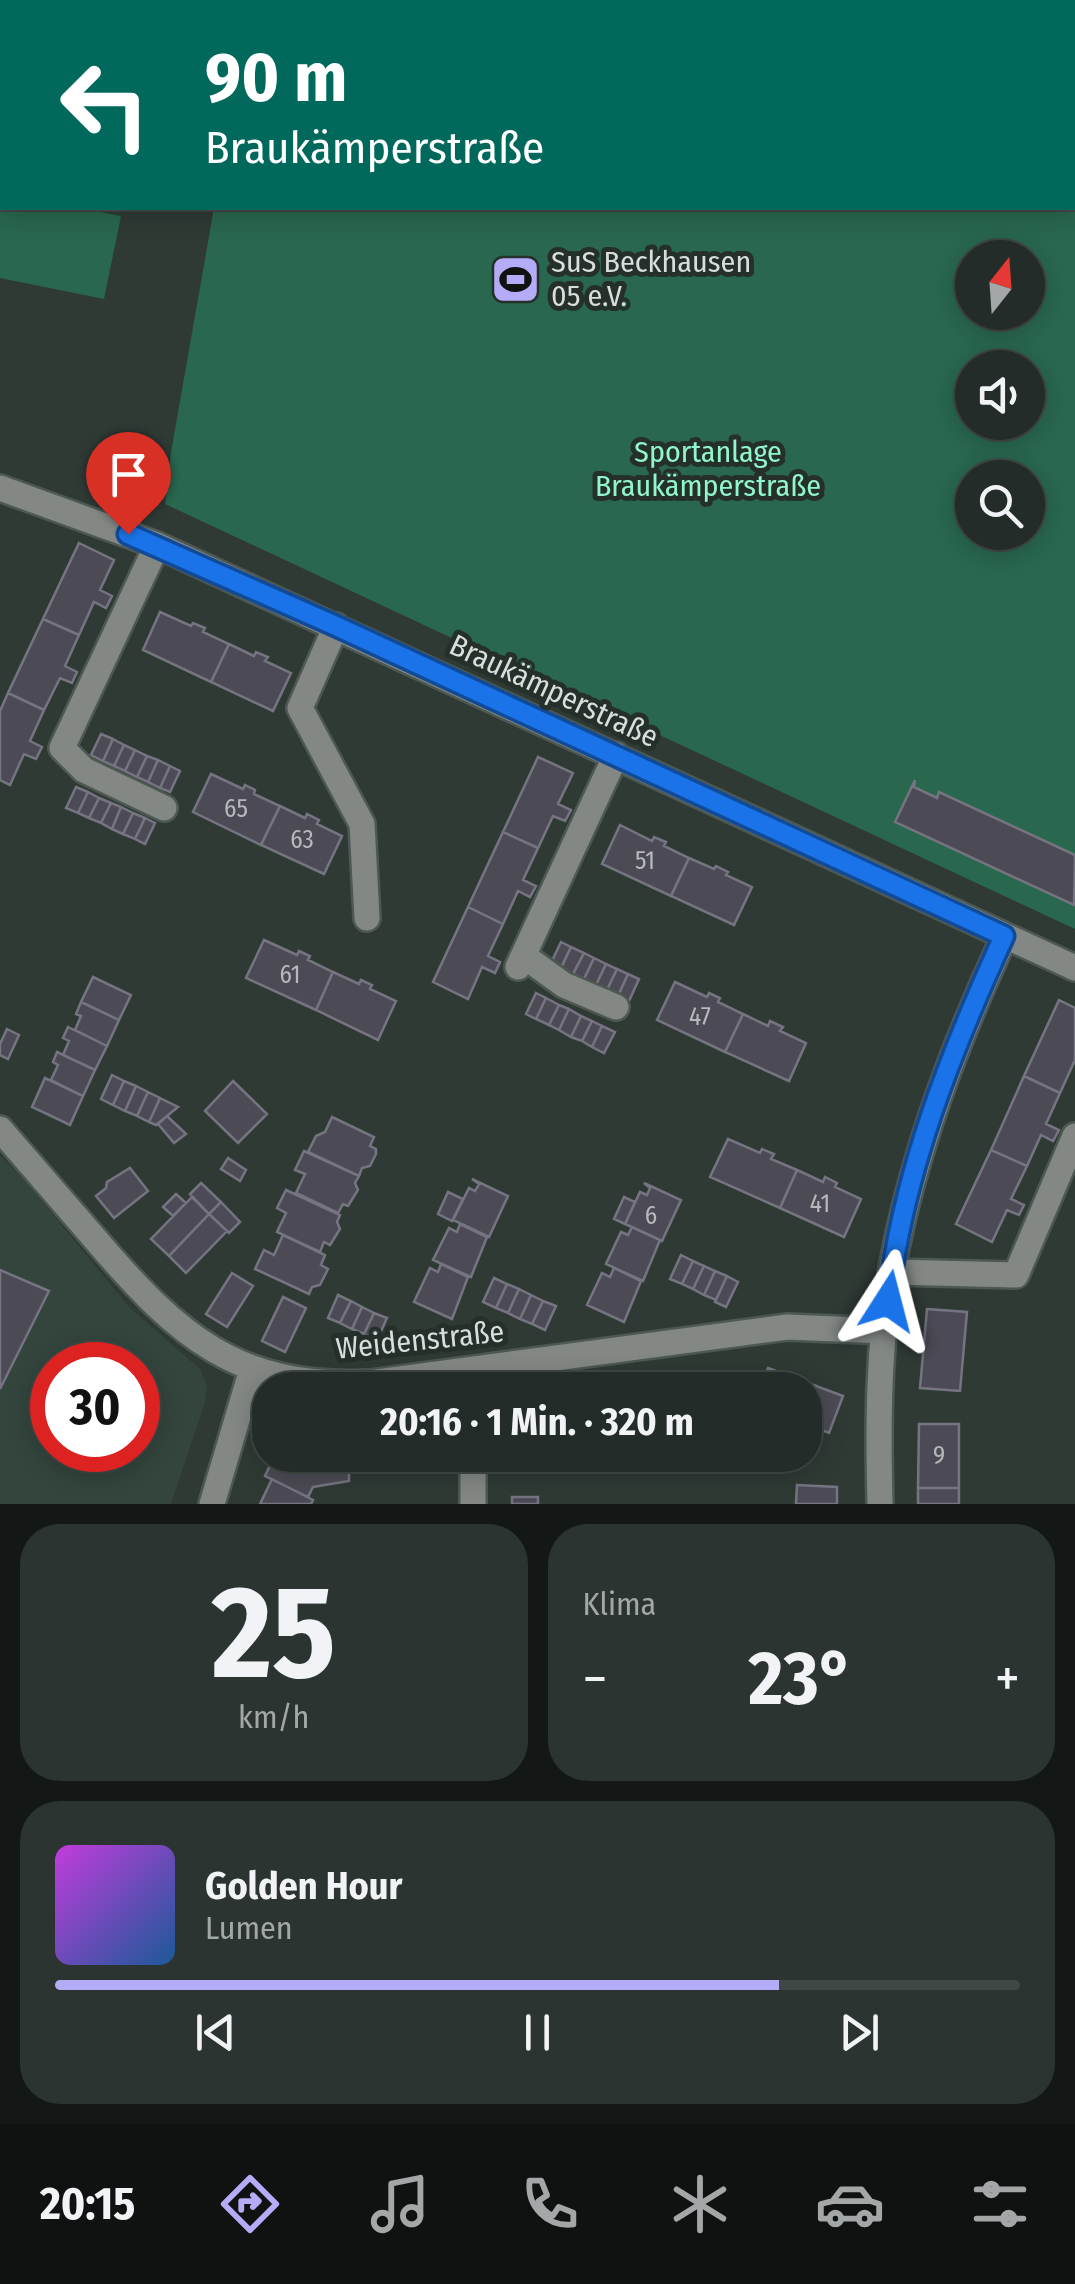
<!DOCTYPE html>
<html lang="de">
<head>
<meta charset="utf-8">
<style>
	body { margin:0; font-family:"Fira Sans Condensed",sans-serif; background:#2b3430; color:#f1f3f6; height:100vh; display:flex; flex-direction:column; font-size:38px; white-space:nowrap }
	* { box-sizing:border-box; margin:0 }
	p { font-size:32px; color:#a3a7a8 }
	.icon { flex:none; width:55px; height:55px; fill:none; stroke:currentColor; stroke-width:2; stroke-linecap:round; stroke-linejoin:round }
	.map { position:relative; height:1504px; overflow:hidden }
	.details { display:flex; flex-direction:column; gap:20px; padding:20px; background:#131816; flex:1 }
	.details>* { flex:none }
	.hud { position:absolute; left:0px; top:0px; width:1075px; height:210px; box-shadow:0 5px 25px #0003,0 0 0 2px #404845; background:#00695c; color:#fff; overflow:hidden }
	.needle { width:65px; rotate:17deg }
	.buttons { position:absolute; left:955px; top:240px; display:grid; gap:20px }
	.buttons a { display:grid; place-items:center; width:90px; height:90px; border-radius:50%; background:#232c28; box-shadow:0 5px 25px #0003,0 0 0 2px #404845; font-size:50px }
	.speed { position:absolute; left:30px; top:1342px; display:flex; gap:20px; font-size:50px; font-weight:700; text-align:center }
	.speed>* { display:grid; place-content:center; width:130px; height:130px; border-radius:50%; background:#232c28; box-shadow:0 5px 25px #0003,0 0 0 2px #404845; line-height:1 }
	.speed .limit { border:15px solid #d22; background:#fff; color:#111 }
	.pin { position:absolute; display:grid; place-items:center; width:85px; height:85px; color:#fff; margin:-102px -42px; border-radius:50% 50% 50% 0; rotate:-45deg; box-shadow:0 0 10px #0007 }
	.pin .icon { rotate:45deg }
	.me { position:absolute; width:110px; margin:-55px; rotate:9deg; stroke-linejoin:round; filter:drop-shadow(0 0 8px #0008) }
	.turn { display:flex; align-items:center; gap:35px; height:210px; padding:0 40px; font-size:45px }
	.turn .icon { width:130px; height:130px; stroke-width:2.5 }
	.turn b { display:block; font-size:70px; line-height:85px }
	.big { font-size:75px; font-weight:700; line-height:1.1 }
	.details .card { flex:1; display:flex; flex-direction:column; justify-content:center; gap:15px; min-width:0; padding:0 35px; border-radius:40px; background:#2b3430 }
	.details .dial { align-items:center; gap:0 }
	.dial b { font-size:130px; line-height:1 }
	.song { display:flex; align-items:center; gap:30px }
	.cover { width:120px; height:120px; border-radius:15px; background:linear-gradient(135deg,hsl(290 70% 55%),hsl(210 70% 35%)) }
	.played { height:10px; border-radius:5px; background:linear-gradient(90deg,#b5acf8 75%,#404845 75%) }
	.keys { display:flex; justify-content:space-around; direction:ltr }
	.heat { display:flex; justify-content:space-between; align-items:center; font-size:55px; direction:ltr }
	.details .tiles { flex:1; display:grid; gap:20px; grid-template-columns:1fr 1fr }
	.card:last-child { grid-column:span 2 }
	.trip { position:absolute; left:252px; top:1372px; width:570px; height:100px; border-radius:40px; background:#232c28; box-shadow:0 5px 25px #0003,0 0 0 2px #404845; font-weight:700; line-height:100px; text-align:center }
	.tab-bar { display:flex; height:160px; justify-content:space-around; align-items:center; background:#0e1210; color:#a3a7a8 }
	.tab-bar .icon { width:70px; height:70px }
	.tab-bar .selected { color:#b5acf8 }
	.tab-bar b { font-size:45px; color:#f1f3f6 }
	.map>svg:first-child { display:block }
	.built { fill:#33453d; fill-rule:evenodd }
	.green { fill:#29674f; fill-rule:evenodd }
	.building { fill:#4c4b55; stroke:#757480; stroke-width:2.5 }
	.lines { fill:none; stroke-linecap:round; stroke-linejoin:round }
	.minor-casing { stroke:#4d5853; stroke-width:30 }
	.minor { stroke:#838885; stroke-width:25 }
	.route-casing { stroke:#114b97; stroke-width:25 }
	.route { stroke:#1a73e8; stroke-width:18 }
	.labels { text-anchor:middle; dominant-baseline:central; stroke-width:10; stroke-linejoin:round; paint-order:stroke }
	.number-label { font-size:25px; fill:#b5b9ba }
	.poi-label { font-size:30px; fill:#d8dedb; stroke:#25302b; text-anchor:start }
	.park-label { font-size:30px; fill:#91f6cb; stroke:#25302b }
	.street-label { font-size:30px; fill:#d8dedb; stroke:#25302b }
</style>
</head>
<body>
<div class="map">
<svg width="1075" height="1504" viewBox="0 0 1075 1504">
	<rect width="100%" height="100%" fill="#2f3a35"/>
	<path class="built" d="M 0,1156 L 22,1177 L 130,1308 L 200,1369 L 207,1386 L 205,1403 L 171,1504 L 0,1504 ZM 52,1365 L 138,1365 L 138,1450 L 52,1450 Z"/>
	<path class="green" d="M 253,0 L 1075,0 L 1075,929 L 165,504 L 171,452 L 214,208 L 1072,208 L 1072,2 L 252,2 ZM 972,258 L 1028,258 L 1028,312 L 972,312 ZM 972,368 L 1028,368 L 1028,422 L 972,422 ZM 972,478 L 1028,478 L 1028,532 L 972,532 Z
		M 0,191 L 2,208 L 78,208 L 121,216 L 104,299 L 0,278 Z"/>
	<path class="building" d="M 79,543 L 114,560 L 100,590 L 112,596 L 106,608 L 94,602 L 79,635 L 43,619 Z
		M 160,612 L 191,626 L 193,623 L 205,628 L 203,632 L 229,644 L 211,682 L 143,650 Z
		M 43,619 L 79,635 L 65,666 L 77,672 L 72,683 L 60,678 L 44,710 L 8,693 Z
		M 229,644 L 254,656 L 256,652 L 268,657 L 265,661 L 291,673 L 273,711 L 211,682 Z
		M 8,693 L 44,710 L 30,741 L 42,747 L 36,759 L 24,754 L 10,785 L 0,780 L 0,711 Z
		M 101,734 L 113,739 L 103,761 L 91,755 Z
		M 113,739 L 124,745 L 114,766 L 103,761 Z
		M 124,745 L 135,750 L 125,771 L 114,766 Z
		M 135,750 L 147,756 L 137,777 L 125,771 Z
		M 147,756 L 158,760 L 148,782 L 137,777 Z
		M 538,757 L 573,773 L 558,804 L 571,810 L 565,821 L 553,816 L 538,848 L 503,832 Z
		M 158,760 L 170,766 L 160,788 L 148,782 Z
		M 170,766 L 180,771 L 170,792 L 160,788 Z
		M 211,774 L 243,789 L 245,785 L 255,790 L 254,794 L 280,806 L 261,845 L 193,812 Z
		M 915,780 L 914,787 L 937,798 L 939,792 L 1075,855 L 1074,905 L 895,822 Z
		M 76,787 L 88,792 L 78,813 L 66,808 Z
		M 88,792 L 99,798 L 89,818 L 78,813 Z
		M 99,798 L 111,803 L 101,823 L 89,818 Z
		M 111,803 L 121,807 L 112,829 L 101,823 Z
		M 280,806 L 305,818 L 307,814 L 319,820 L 317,824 L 342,836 L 324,874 L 261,845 Z
		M 121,807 L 133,813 L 123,834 L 112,829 Z
		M 133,813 L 145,818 L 135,839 L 123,834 Z
		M 145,818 L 155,823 L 145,844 L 135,839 Z
		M 620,825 L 652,841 L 654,837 L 666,842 L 664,846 L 689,858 L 671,896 L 602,864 Z
		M 503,832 L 538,848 L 523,880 L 536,886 L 530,897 L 518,891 L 503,924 L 468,907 Z
		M 689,858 L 714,869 L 716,866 L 728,872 L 726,875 L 752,887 L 734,925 L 671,896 Z
		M 468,907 L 503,924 L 488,956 L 500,962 L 495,973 L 482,967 L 468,999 L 433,982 Z
		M 264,940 L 297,955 L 299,951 L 310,956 L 308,960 L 333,972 L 316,1010 L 246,978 Z
		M 561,942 L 571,947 L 561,968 L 551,963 Z
		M 571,947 L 584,953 L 573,974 L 561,968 Z
		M 584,953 L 594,958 L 584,979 L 573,974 Z
		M 594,958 L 606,964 L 596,985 L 584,979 Z
		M 606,964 L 617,969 L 607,990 L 596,985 Z
		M 617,969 L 628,974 L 618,996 L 607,990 Z
		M 333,972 L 359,984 L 361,980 L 372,985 L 370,989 L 396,1001 L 378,1040 L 316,1010 Z
		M 628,974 L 639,979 L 629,1001 L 618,996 Z
		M 93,977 L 131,995 L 119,1020 L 81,1002 Z
		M 675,982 L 707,997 L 709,993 L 720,998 L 718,1002 L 743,1014 L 725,1052 L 657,1020 Z
		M 536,993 L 546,998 L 536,1019 L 526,1014 Z
		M 546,998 L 559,1005 L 549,1025 L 536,1019 Z
		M 1059,1000 L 1075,1008 L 1075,1060 L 1060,1093 L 1024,1076 Z
		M 81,1002 L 119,1020 L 107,1046 L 75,1030 L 81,1016 L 76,1014 Z
		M 559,1005 L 569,1009 L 559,1030 L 549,1025 Z
		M 569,1009 L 581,1016 L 571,1037 L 559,1030 Z
		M 743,1014 L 768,1026 L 770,1021 L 783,1027 L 780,1031 L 806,1043 L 789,1081 L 725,1052 Z
		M 581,1016 L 592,1021 L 582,1041 L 571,1037 Z
		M 592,1021 L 602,1026 L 592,1047 L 582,1041 Z
		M 602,1026 L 615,1032 L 604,1053 L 592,1047 Z
		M 68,1027 L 107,1046 L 95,1070 L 63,1055 L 69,1041 L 63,1038 Z
		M 7,1029 L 19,1035 L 8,1059 L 0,1055 L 0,1044 Z
		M 57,1052 L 95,1070 L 83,1096 L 51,1080 L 58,1065 L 53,1062 Z
		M 112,1075 L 124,1081 L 113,1105 L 101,1099 Z
		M 1024,1076 L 1060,1093 L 1046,1124 L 1059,1130 L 1053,1141 L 1041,1135 L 1027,1166 L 991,1150 Z
		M 45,1078 L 83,1096 L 70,1125 L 32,1107 Z
		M 124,1081 L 136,1086 L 125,1111 L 113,1105 Z
		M 233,1081 L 267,1114 L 238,1143 L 205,1111 Z
		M 136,1086 L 148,1092 L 137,1116 L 125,1111 Z
		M 148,1092 L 160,1098 L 149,1122 L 137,1116 Z
		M 160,1098 L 178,1107 L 156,1125 L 149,1122 Z
		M 167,1116 L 186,1134 L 174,1143 L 158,1124 Z
		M 332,1117 L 374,1137 L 370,1146 L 376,1149 L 376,1154 L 370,1166 L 362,1168 L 359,1176 L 308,1152 L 316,1136 L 325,1132 Z
		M 728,1139 L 760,1153 L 762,1149 L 774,1154 L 771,1159 L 797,1170 L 780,1208 L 710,1177 Z
		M 991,1150 L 1027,1166 L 1011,1199 L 1024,1205 L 1019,1215 L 1007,1210 L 992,1242 L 956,1224 Z
		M 304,1151 L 359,1176 L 355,1183 L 358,1190 L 348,1206 L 343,1204 L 338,1213 L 296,1193 L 305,1174 L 295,1170 Z
		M 228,1158 L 246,1170 L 240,1181 L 221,1169 Z
		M 130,1168 L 148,1191 L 114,1218 L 96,1196 L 106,1188 L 107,1182 Z
		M 797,1170 L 823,1182 L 825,1177 L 837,1183 L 835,1187 L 861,1199 L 844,1237 L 780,1208 Z
		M 472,1179 L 508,1196 L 489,1237 L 453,1220 L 469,1188 L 475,1191 L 479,1184 Z
		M 201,1183 L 221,1202 L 209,1214 L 190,1194 Z
		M 644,1183 L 681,1200 L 662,1241 L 625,1224 L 640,1192 L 647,1195 L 650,1188 Z
		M 286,1190 L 340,1215 L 337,1222 L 340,1229 L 330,1245 L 324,1242 L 320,1252 L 277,1232 L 286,1213 L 277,1208 Z
		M 448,1192 L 463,1199 L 452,1221 L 438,1214 Z
		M 176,1194 L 186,1203 L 173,1216 L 163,1207 Z
		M 192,1197 L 209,1214 L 169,1256 L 151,1239 Z
		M 624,1197 L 635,1202 L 625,1224 L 614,1219 Z
		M 221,1202 L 240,1222 L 229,1233 L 209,1214 Z
		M 209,1214 L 227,1231 L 186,1273 L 169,1256 Z
		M 460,1224 L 487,1237 L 471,1277 L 433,1260 L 449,1228 L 457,1232 Z
		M 632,1227 L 660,1240 L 643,1281 L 606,1264 L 621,1232 L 628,1235 Z
		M 283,1235 L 325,1255 L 321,1265 L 328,1269 L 320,1285 L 312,1287 L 309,1294 L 255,1269 L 264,1250 L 274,1255 Z
		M 681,1255 L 693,1261 L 682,1284 L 670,1279 Z
		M 693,1261 L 704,1266 L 693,1289 L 682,1284 Z
		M 441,1264 L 468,1277 L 452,1319 L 414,1302 L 430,1268 L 438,1272 Z
		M 704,1266 L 715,1271 L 704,1295 L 693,1289 Z
		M 614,1268 L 641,1281 L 624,1322 L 587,1305 L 602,1273 L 610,1277 Z
		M 0,1270 L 49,1291 L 0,1389 Z
		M 715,1271 L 727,1276 L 716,1300 L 704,1295 Z
		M 232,1273 L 253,1286 L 227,1327 L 206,1314 Z
		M 727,1276 L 738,1282 L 726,1307 L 715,1302 Z
		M 494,1278 L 507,1284 L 496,1308 L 483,1302 Z
		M 507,1284 L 519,1289 L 508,1313 L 496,1308 Z
		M 519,1289 L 531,1295 L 520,1319 L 508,1313 Z
		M 338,1295 L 351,1301 L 340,1323 L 328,1318 Z
		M 531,1295 L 543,1301 L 532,1324 L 520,1319 Z
		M 283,1297 L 306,1308 L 285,1352 L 262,1341 Z
		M 351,1301 L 362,1307 L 352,1329 L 340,1323 Z
		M 543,1301 L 556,1306 L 545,1330 L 532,1324 Z
		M 362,1307 L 374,1313 L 364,1334 L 352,1329 Z
		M 927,1309 L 967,1312 L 960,1391 L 920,1388 Z
		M 374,1313 L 387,1318 L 377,1340 L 364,1334 Z
		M 768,1368 L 843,1396 L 829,1433 L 805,1424 L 805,1390 L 760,1390 Z
		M 665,1381 L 666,1390 L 614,1390 L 614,1388 Z
		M 919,1424 L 959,1424 L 959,1488 L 918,1488 Z
		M 275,1455 L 349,1455 L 349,1481 L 313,1487 L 308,1497 L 265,1476 Z
		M 395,1455 L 431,1455 L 430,1461 L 395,1458 Z
		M 272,1479 L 313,1500 L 311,1504 L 260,1504 Z
		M 797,1485 L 837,1487 L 837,1504 L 796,1504 Z
		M 918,1488 L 959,1488 L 959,1504 L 918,1504 Z
		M 512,1497 L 538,1497 L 538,1504 L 512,1504 Z"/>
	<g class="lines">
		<defs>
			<path id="minor" d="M 0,488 L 157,545 L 1075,968
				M 157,545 L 62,748 L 84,770 L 164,808
				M 336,626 L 300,708 L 362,824 L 367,918
				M 524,956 L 564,985 L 616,1007
				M 518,967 L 616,755
				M 0,1129 C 32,1166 64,1203 96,1240 C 178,1336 237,1389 370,1383 L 787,1327 L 885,1331
				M 892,1272 L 1016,1275 L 1075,1136
				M 212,1504 L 252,1369
				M 473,1504 L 473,1455
				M 880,1504 C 878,1426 878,1345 892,1268 C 914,1151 955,1043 1005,936"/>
		</defs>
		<use href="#minor" class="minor-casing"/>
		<use href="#minor" class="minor"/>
	</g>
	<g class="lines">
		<defs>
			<path id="route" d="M 128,534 L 336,626 L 1004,936 C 951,1052 903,1172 888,1301"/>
		</defs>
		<use href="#route" class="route-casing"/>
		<use href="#route" class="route"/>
	</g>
	<defs>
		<symbol id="stadium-square" viewBox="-11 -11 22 22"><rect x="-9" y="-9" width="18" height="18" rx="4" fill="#b5acf8" stroke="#25302b"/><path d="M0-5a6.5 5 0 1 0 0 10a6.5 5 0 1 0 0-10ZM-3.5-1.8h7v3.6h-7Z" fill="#111"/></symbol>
	</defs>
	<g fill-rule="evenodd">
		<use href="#stadium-square" x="488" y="252" width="55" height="55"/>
	</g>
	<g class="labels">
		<g class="number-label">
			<text x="236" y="809">65</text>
			<text x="302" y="840">63</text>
			<text x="645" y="861">51</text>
			<text x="290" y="975">61</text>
			<text x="700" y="1017">47</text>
			<text x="820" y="1204">41</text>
			<text x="651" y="1216">6</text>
			<text x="939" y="1456">9</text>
		</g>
		<g class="poi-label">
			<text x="551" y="262">SuS Beckhausen<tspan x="551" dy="34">05 e.V.</tspan></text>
		</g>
		<g class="park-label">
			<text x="708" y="452">Sportanlage<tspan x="708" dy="34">Braukämperstraße</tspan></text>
		</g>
		<g class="street-label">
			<text transform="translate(554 691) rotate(25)">Braukämperstraße</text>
			<text transform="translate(420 1340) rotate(-6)">Weidenstraße</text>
		</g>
	</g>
</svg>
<div class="buttons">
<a><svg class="needle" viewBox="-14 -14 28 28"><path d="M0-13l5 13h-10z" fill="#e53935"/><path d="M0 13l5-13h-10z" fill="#a3a7a8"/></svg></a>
<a><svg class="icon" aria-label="sound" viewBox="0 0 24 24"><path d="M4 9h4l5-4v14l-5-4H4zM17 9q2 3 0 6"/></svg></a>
<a><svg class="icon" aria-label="search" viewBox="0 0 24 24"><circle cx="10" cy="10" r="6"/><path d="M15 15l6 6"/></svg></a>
</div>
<div class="speed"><div class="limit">30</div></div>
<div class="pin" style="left:128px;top:534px;background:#d93025"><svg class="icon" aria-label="arrive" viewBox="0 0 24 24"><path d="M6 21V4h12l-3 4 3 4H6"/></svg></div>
<svg class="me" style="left:888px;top:1301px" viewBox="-20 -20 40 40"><path d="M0-17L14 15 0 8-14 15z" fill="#1a73e8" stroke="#fff" stroke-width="4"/></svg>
<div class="trip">20:16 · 1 Min. · 320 m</div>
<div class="hud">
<div class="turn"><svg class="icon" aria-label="left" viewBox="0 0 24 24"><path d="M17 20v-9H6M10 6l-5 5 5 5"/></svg><div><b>90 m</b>Braukämperstraße</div></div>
</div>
</div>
<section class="details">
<div class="tiles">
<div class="card dial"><b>25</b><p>km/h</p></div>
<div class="card"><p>Klima</p>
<div class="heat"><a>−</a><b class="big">23°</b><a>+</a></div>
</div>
<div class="card">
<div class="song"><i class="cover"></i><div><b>Golden Hour</b><p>Lumen</p></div></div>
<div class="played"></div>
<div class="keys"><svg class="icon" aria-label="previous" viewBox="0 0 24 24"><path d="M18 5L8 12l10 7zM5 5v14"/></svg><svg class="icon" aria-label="pause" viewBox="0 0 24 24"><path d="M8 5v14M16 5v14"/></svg><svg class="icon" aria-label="next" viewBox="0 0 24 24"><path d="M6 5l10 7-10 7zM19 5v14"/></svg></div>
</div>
</div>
</section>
<nav class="tab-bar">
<b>20:15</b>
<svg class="icon selected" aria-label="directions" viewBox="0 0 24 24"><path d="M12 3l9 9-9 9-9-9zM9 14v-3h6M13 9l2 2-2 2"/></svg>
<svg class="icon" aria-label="music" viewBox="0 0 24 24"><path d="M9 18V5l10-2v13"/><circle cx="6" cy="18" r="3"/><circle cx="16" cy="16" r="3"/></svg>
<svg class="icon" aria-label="phone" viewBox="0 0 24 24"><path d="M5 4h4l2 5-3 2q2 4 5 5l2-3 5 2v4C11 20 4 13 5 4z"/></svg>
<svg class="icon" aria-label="climate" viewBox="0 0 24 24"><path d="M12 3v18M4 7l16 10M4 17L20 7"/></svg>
<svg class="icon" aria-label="car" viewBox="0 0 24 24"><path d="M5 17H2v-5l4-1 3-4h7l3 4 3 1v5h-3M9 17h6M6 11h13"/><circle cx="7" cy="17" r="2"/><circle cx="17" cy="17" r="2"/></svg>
<svg class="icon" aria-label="filters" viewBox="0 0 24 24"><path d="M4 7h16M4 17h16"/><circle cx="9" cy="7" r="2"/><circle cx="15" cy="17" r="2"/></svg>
</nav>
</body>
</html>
